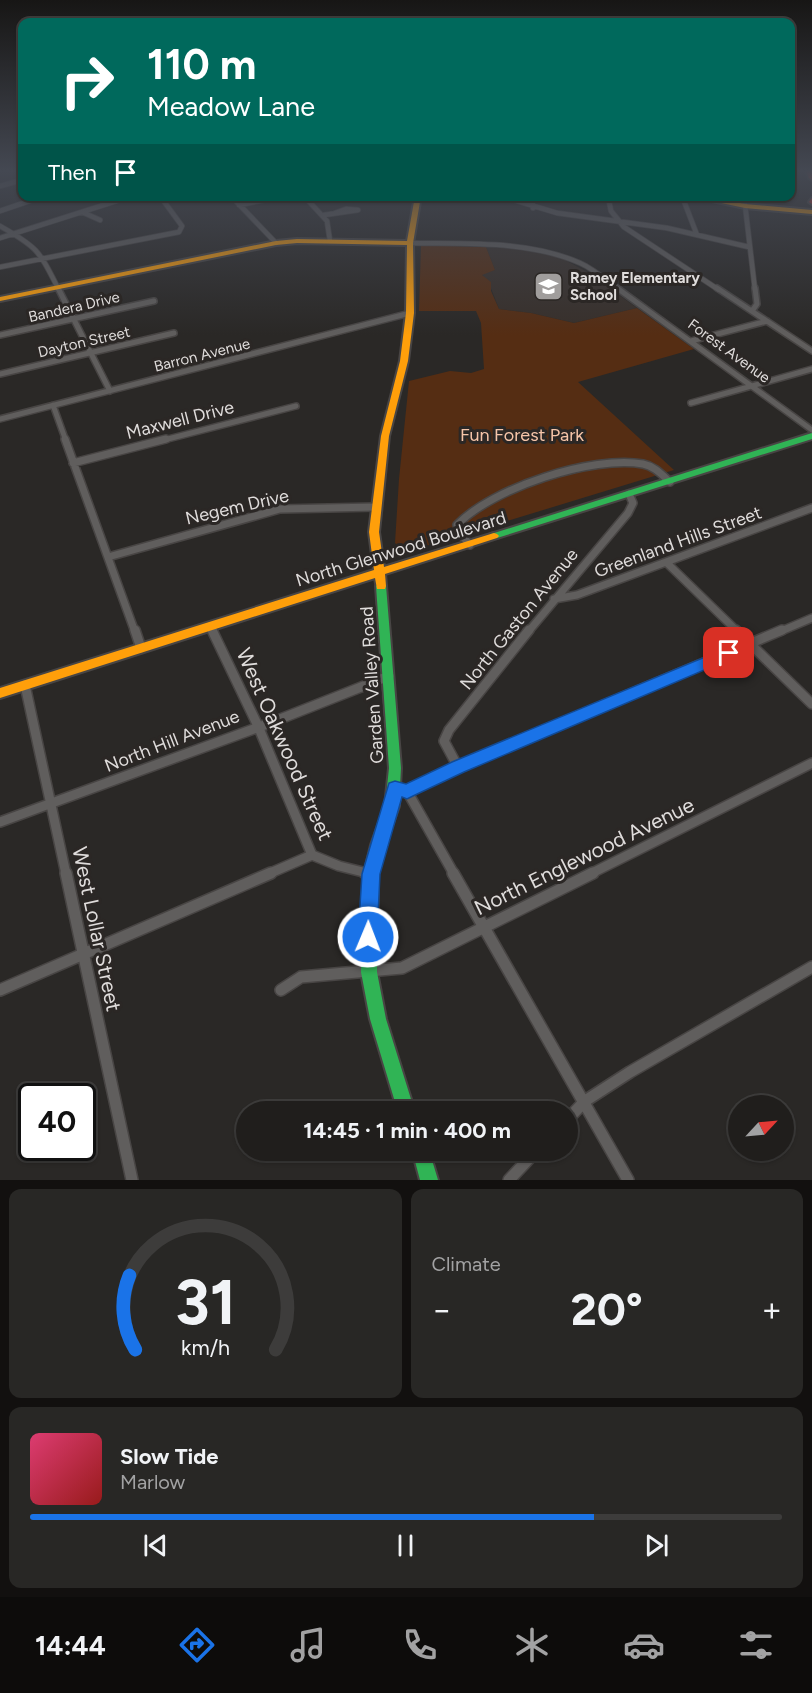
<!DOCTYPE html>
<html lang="en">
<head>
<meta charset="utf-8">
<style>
	body { margin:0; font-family:Figtree,sans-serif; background:#282725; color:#f1f3f6; height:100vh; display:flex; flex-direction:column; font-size:22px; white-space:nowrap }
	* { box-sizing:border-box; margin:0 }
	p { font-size:20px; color:#a2a2a3 }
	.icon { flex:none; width:33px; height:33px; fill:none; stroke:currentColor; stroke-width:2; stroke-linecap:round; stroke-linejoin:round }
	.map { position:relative; height:1180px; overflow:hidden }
	.details { display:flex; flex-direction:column; gap:9px; padding:9px; background:#12100f; flex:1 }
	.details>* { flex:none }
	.hud { position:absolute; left:18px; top:18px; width:777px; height:183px; border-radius:12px; box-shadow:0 2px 4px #0004,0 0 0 2px #3d3c3b; background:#00695c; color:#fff; overflow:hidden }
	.needle { width:39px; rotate:64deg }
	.buttons { position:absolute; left:728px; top:1095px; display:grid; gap:12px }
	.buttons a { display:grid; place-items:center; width:66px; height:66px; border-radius:50%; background:#201e1c; box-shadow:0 2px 4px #0004,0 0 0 2px #3d3c3b; font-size:30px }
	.speed { position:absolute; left:18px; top:1083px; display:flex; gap:12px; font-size:30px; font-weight:700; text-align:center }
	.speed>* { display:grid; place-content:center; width:78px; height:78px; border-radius:50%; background:#201e1c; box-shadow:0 2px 4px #0004,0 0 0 2px #3d3c3b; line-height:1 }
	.speed .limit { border:3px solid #111; border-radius:9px; background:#fff; color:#111 }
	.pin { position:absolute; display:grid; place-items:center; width:51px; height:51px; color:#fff; margin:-26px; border-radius:12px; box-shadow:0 3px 9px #0006 }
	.me { position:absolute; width:66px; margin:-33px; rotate:1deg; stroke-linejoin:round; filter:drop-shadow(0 0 4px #0008) }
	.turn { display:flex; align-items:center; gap:21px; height:126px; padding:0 30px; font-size:27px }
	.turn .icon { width:78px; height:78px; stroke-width:2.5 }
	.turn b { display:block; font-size:42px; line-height:51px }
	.then { display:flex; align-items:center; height:57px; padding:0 30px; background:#0003; gap:12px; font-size:22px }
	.big { font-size:45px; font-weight:700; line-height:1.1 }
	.details .tile { flex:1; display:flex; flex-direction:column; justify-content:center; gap:9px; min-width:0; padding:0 21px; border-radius:12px; background:#282725 }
	.details .dial { align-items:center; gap:0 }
	.dial svg { height:156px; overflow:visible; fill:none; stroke:#3d3c3b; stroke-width:7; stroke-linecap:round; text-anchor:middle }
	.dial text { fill:#f1f3f6; stroke:none }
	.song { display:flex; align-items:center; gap:18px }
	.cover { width:72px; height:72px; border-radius:9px; background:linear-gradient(135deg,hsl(340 70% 55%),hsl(0 70% 35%)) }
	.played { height:6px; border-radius:3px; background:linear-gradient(90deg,#1a73e8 75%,#3d3c3b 75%) }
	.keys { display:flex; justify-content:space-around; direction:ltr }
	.heat { display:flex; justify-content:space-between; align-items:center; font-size:33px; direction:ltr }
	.details .tiles { flex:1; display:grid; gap:9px; grid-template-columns:1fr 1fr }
	.tile:last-child { grid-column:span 2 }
	.trip { position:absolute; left:236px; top:1101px; width:342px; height:60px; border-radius:30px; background:#201e1c; box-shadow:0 2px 4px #0004,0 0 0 2px #3d3c3b; font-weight:700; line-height:60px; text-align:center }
	.menu { display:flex; height:96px; justify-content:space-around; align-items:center; background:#0d0c0b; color:#a2a2a3 }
	.menu .icon { width:42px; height:42px }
	.menu .on { color:#1a73e8 }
	.menu b { font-size:27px; color:#f1f3f6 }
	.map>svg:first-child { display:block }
	.built { fill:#372f2a }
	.green { fill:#552d13 }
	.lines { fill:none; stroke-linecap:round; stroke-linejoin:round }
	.street-far4-casing { stroke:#484544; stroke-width:6 }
	.street-far3-casing { stroke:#484544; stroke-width:8 }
	.street-far2-casing { stroke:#484544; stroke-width:10 }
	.street-far1-casing { stroke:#484544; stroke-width:12 }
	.street-casing { stroke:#484544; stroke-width:14 }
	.fast-casing { stroke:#484544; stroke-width:4 }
	.slow-casing { stroke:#484544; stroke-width:4 }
	.jam-casing { stroke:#484544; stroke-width:4 }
	.street-far4 { stroke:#605e5d; stroke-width:4.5 }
	.street-far3 { stroke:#605e5d; stroke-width:5 }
	.street-far2 { stroke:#605e5d; stroke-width:7 }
	.street-far1 { stroke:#605e5d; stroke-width:9 }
	.street { stroke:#605e5d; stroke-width:11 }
	.fast { fill:#30b455; fill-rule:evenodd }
	.slow { fill:#ff9f0a; fill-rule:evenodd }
	.jam { fill:#e5322d; fill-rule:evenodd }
	.route { fill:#1a73e8; stroke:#114b97; stroke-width:1.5 }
	.labels { text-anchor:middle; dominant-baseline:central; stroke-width:6; stroke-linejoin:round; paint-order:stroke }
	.far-poi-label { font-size:15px; font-weight:bold; fill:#dfdcdb; stroke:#2b2725; text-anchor:start }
	.far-street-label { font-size:15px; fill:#dfdcdb; stroke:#2b2725 }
	.street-label { font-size:18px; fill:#dfdcdb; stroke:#2b2725 }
	.park-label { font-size:18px; fill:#f6c5a9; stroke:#2b2725 }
	.near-street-label { font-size:21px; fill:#dfdcdb; stroke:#2b2725 }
</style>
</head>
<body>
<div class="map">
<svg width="812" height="1180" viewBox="0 0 812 1180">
	<rect width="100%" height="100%" fill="#2a2826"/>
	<path class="built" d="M 486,247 L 511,248 L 545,253 L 565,260 L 589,273 L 637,308 L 574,323 L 531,313 L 499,309 L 489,283 L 481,274 L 495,270 Z"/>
	<path class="green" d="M 421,245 L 486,247 L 495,270 L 482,275 L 491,282 L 491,291 L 499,309 L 531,313 L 574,323 L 637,308 L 694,349 L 578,382 L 674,470 L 406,552 L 395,543 L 399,479 L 409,381 L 450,371 L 471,373 L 484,369 L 481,323 L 476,311 L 419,311 Z"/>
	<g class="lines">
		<defs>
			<path id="street-far4" d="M 0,186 L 22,180
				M 231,196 L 276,243
				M 304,196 L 327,221 L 330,241
				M 501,196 L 557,213 L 667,228 L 749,247
				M 532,196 L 533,208
				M 608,196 L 611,211 L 624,227 L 719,290
				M 682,196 L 697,235
				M 744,196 L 755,290
				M 239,205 L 285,196
				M 0,211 L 44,196
				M 82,212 L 100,220
				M 324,215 L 358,210 L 346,209 L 335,213
				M 0,226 C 39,248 39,251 59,290
				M 0,238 L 132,196
				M 410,243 C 466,244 528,240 580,263 C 594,269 607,281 619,290
				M 0,267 L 179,232 L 182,226 L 160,196"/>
			<path id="street-far3" d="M 58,288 L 110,391
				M 617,288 L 812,430
				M 717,288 L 812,351
				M 752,311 L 757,304 L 755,288
				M 0,335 L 154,301
				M 691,341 L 767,321
				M 0,374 L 174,333
				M 691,403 L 812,369
				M 53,405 L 66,441
				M 0,419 L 410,313
				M 160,441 L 296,406"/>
			<path id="street-far2" d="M 65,439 L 135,632
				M 73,463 L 166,439
				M 470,545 L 459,532 L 457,525 C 492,488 593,455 643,464 C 654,466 662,475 670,482
				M 108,557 L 280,509 L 376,507
				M 667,563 L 738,632
				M 554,599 L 577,595 L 812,508
				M 210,626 L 213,632
				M 528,632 L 628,513 L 633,503 L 629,494
				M 779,632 L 812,618"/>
			<path id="street-far1" d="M 135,630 L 141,648
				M 212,630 L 258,726 L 312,855 L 339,866 L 371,874
				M 736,630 L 812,704
				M 25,685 L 66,874
				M 458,767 L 444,741 L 449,730 L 529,630
				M 395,788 L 407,791 L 454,874
				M 407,791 L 458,767 L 782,630
				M 0,822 L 270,723 L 389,676
				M 268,874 L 312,855
				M 590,874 L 812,763"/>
			<path id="street" d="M 66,873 L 132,1180
				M 365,873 L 371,874
				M 453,873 L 628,1180
				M 0,990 L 271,873
				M 281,990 L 301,977 L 402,968 L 593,873
				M 567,1120 L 585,1101 L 630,1072 L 812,967
				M 509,1180 L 537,1150"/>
			<path id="fast" d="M 812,433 L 812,439 L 497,538 L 491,538 L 489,536 L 491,534 Z
				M 381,582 L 386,586 L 401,768 L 399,806 L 385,845 L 378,874 L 377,972 L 386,1019 L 415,1112 L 398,1112 L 370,1019 L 361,972 L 364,874 L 371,845 L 385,806 L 389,768 L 376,586 Z
				M 412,1150 L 429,1150 L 438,1180 L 420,1180 Z"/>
			<path id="slow" d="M 415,196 L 421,196 L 413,243 L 414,313 L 408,361 L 389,436 L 379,532 L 384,567 L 494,533 L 497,534 L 499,536 L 497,538 L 385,574 L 386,586 L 385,589 L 377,589 L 375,578 L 0,698 L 0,688 L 374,570 L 369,532 L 381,436 L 400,361 L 406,313 L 407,245 L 297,243 L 276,245 L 0,301 L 0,297 L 276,241 L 297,239 L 407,241 Z
				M 688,196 L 703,196 L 745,204 L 812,210 L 812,214 L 745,208 Z"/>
			<path id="jam" d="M 806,170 L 812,170 L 812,180 L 809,178 Z
				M 812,198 L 812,204 L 809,202 Z"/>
		</defs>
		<use href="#street-far4" class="street-far4-casing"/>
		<use href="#street-far3" class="street-far3-casing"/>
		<use href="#street-far2" class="street-far2-casing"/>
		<use href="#street-far1" class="street-far1-casing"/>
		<use href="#street" class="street-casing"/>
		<use href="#fast" class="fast-casing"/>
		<use href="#slow" class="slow-casing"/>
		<use href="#jam" class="jam-casing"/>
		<use href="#street-far4" class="street-far4"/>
		<use href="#street-far3" class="street-far3"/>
		<use href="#street-far2" class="street-far2"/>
		<use href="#street-far1" class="street-far1"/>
		<use href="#street" class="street"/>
		<use href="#fast" class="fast"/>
		<use href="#slow" class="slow"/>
		<use href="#jam" class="jam"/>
	</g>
	<linearGradient id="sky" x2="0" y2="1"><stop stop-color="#171615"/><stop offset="0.51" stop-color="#444852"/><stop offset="1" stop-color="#444852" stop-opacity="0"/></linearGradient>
	<rect width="812" height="335" fill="url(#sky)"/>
	<path class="route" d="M 729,647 L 735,649 L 737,653 L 735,657 L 464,772 L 413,796 L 407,799 L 402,797 L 380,874 L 377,937 L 375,944 L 368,947 L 361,944 L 358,937 L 362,874 L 389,783 L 395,781 L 406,784 L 452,762 Z"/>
	<defs>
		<symbol id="school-square" viewBox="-11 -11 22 22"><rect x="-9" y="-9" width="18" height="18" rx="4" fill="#a09d9c" stroke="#2b2725"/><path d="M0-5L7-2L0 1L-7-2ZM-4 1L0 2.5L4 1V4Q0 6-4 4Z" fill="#fff"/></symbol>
	</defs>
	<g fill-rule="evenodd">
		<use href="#school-square" x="532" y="270" width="33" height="33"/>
	</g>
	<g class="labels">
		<g class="far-poi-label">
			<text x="570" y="278">Ramey Elementary<tspan x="570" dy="17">School</tspan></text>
		</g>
		<g class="far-street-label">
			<text transform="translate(74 307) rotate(-13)">Bandera Drive</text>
			<text transform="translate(84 342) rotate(-13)">Dayton Street</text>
			<text transform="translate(729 351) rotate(36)">Forest Avenue</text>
			<text transform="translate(202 355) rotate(-14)">Barron Avenue</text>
		</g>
		<g class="street-label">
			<text transform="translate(180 420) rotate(-14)">Maxwell Drive</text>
			<text transform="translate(237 507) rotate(-13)">Negem Drive</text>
			<text transform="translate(678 542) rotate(-20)">Greenland Hills Street</text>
			<text transform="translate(401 549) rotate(-17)">North Glenwood Boulevard</text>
			<text transform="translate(519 619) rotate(-51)">North Gaston Avenue</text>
			<text transform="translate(372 685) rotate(-94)">Garden Valley Road</text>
			<text transform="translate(172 741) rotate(-21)">North Hill Avenue</text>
		</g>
		<g class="park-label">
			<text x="522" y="435">Fun Forest Park</text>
		</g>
		<g class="near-street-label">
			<text transform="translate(285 744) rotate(66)">West Oakwood Street</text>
			<text transform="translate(584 856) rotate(-26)">North Englewood Avenue</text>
			<text transform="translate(97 929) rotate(78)">West Lollar Street</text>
		</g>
	</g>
</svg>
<div class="buttons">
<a><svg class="needle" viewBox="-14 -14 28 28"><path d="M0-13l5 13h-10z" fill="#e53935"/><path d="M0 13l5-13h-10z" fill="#a2a2a3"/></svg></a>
</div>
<div class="speed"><div class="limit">40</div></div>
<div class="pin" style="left:729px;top:653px;background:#d93025"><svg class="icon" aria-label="arrive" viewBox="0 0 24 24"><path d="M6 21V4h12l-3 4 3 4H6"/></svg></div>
<svg class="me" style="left:368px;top:937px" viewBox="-20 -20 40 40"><circle r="17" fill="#1a73e8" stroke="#fff" stroke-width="3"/><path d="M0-11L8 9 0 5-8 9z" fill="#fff"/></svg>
<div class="trip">14:45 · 1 min · 400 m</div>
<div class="hud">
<div class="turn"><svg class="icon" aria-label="right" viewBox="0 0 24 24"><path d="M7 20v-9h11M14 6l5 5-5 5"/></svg><div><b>110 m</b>Meadow Lane</div></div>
<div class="then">Then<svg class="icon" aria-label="arrive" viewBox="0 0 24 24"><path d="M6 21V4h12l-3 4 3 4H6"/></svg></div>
</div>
</div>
<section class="details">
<div class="tiles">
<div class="tile dial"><svg viewBox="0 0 100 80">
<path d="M14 69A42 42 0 1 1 86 69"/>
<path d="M14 69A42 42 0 0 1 11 31" stroke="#1a73e8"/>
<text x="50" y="56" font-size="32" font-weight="700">31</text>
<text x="50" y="72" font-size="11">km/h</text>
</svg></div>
<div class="tile"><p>Climate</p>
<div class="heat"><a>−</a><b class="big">20°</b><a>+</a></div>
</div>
<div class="tile">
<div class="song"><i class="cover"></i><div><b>Slow Tide</b><p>Marlow</p></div></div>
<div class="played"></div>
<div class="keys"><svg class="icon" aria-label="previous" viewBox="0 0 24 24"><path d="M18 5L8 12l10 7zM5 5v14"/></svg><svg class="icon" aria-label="pause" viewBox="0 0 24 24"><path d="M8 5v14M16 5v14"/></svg><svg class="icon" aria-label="next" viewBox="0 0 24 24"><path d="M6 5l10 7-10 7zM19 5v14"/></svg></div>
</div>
</div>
</section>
<nav class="menu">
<b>14:44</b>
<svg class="icon on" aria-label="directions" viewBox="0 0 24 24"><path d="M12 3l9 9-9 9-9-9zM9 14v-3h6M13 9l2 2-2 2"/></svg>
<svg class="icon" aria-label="music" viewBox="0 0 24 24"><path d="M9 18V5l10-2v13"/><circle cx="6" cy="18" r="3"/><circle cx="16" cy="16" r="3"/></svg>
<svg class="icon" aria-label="phone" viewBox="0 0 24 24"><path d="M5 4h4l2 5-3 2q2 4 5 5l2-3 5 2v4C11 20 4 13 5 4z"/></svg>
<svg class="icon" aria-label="climate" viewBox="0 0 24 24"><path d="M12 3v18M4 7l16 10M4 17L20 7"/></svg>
<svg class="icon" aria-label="car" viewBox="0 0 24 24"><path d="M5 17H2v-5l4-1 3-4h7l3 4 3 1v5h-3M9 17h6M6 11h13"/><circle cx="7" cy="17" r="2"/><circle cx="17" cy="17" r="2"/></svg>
<svg class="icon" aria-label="filters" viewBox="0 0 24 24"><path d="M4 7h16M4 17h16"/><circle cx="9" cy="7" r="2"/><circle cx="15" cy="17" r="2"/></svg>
</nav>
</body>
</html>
